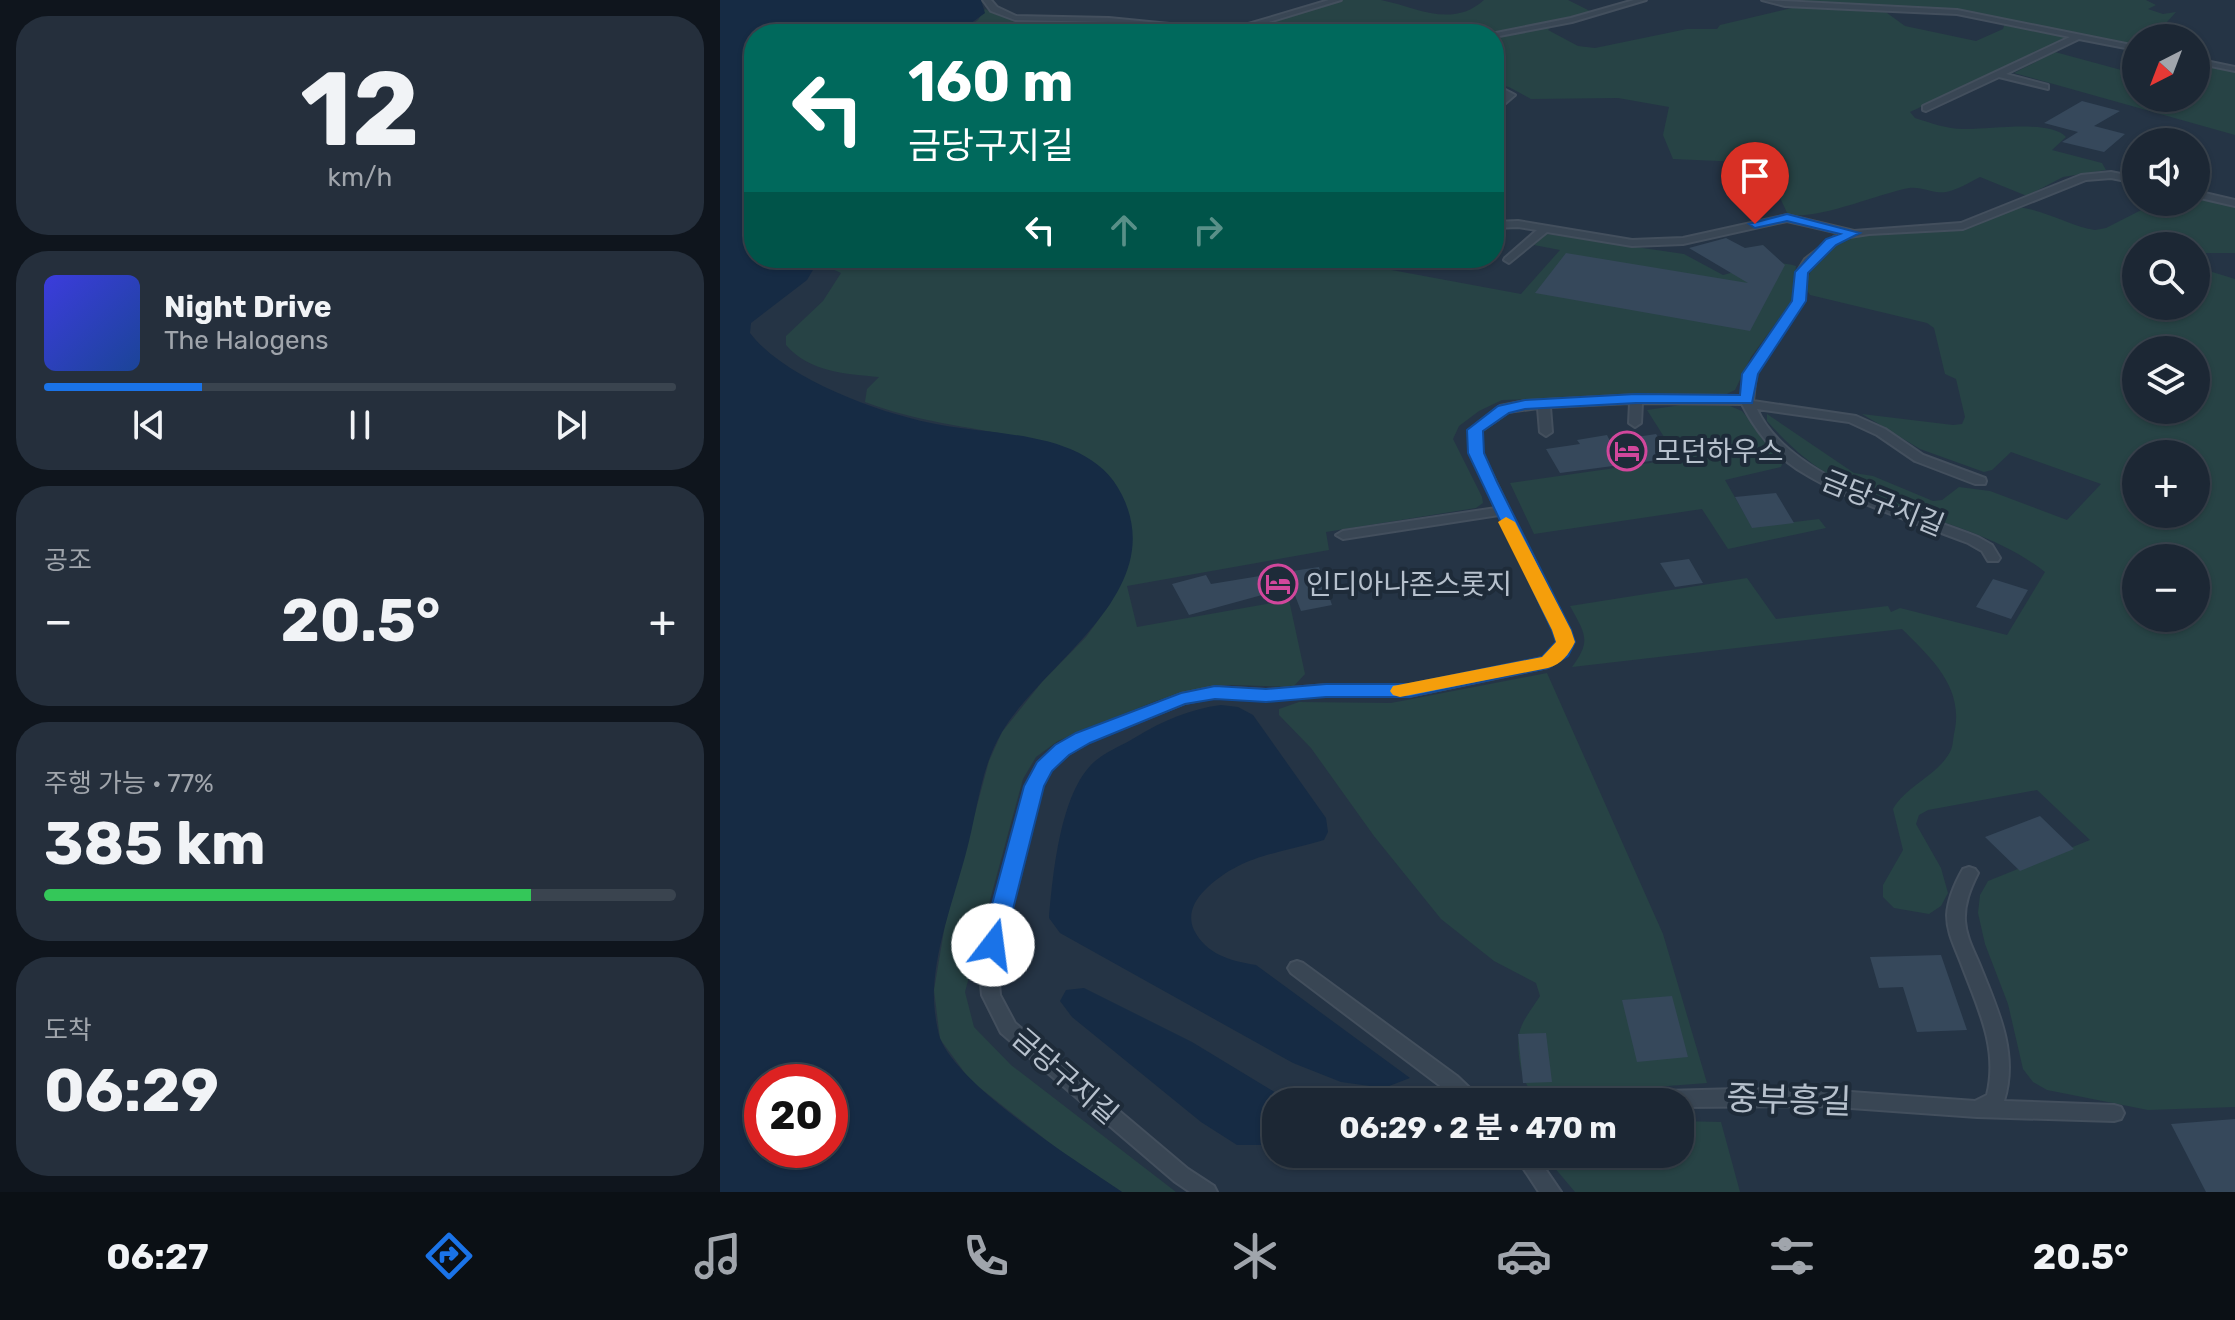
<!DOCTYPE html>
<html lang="ko">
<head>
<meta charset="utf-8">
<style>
	body { margin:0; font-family:Rubik,"Noto Sans KR",sans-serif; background:#252f3c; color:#f1f3f6; height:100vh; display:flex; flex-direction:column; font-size:30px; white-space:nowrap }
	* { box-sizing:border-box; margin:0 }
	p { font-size:26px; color:#a0a5ac }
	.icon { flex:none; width:44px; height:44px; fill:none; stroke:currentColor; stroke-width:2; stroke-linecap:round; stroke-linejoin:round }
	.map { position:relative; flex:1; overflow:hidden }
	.details { display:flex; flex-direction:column; gap:16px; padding:16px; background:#0f151d; width:720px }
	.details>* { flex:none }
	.guide { position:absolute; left:24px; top:24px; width:760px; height:244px; border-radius:32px; box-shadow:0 2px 6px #0004,0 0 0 2px #3a444f; background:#00695c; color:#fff; overflow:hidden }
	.needle { width:52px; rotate:222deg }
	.fabs { position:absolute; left:1402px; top:24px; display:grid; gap:16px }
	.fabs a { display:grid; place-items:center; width:88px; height:88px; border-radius:50%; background:#1c2734; box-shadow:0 2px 6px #0004,0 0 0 2px #3a444f; font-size:40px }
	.speed { position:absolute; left:24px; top:1064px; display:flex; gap:16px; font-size:40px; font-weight:700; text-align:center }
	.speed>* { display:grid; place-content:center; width:104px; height:104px; border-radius:50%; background:#1c2734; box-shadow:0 2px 6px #0004,0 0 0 2px #3a444f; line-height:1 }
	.speed .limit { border:12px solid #d22; background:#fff; color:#111 }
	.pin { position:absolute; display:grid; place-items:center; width:68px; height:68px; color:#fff; margin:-82px -34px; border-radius:50% 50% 50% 0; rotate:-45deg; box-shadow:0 0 8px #0007 }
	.pin .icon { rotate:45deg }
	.me { position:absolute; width:88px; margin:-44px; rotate:15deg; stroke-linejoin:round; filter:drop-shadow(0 0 6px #0008) }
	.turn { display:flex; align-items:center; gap:28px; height:168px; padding:0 32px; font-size:36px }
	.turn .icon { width:104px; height:104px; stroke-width:2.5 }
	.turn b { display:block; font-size:56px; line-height:68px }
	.lanes { display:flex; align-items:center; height:76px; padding:0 32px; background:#0003; justify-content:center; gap:40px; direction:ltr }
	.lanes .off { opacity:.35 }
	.big { font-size:60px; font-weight:700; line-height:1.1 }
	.details .widget { flex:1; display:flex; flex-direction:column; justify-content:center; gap:12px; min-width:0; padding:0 28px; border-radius:32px; background:#252f3c }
	.details .dial { align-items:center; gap:0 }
	.dial b { font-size:104px; line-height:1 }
	.song { display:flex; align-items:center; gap:24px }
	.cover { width:96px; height:96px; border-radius:12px; background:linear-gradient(135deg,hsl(240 70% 55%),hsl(220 70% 35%)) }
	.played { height:8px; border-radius:4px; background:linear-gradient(90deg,#1a73e8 25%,#3a444f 25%) }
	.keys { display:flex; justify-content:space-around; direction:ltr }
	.heat { display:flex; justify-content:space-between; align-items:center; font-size:44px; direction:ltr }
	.charge { height:12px; border-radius:6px; background:linear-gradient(90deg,#34c759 77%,#3a444f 0) }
	.trip { position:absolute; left:542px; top:1088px; width:432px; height:80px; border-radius:32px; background:#1c2734; box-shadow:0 2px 6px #0004,0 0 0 2px #3a444f; font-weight:700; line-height:80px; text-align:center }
	.menu { display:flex; height:128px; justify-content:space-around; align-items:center; background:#0b1015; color:#a0a5ac }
	.menu .icon { width:56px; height:56px }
	.menu .selected { color:#1a73e8 }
	.menu b { font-size:36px; color:#f1f3f6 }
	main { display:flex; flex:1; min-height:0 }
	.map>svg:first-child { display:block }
	.green { fill:#274345; fill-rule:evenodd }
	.water { fill:#162b44; fill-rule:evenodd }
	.building { fill:#36485b }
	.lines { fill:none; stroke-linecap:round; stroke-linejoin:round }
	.lane-casing { stroke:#434f5d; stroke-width:4 }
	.lane { fill:#394654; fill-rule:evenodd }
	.route { fill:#1a73e8; stroke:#114b97; stroke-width:2 }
	.slow { fill:#f59e0b }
	.labels { text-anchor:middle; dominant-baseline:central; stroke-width:8; stroke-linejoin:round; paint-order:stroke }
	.poi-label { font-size:28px; fill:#b7c1cd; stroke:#1e2b39; text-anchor:start }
	.street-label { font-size:28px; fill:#b7c1cd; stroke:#1e2b39 }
	.near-street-label { font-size:34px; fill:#b7c1cd; stroke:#1e2b39 }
</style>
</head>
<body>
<main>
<section class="details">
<div class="widget dial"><b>12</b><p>km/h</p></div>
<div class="widget">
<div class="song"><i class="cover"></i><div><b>Night Drive</b><p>The Halogens</p></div></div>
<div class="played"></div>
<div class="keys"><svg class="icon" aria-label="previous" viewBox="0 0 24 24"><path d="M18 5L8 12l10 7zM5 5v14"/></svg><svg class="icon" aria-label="pause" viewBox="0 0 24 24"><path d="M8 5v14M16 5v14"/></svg><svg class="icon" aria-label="next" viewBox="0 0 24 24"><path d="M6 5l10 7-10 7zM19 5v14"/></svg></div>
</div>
<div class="widget"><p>공조</p>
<div class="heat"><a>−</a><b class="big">20.5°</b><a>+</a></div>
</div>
<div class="widget"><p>주행 가능 · 77%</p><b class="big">385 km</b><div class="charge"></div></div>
<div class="widget"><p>도착</p><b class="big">06:29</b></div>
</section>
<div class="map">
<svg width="1515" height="1192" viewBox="0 0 1515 1192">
	<rect width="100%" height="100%" fill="#253445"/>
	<path class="green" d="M 622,0 C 635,0 649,0 661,0 C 696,7 732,29 764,0 L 848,0 L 872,12 L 826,25 L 772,34 L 738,34 L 724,29 L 699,34 L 264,34 L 241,31 L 258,20 L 265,9 C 300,26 336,19 374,20 C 417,22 459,33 503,31 C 544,29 583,11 622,0 Z
		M 1051,0 L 1426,0 L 1436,5 L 1428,9 L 1443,14 L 1456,12 L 1447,22 L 1444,38 L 1416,38 L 1416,47 L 1236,10 Z
		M 1080,6 L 1163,10 L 1185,26 L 1256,41 L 1283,29 L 1285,23 L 1349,37 L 1190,112 L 1195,118 C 1211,123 1227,129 1243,129 C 1268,130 1330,119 1346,137 L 1332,150 L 1382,163 L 1386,170 L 1343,177 L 1307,196 L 1260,177 C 1250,182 1237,190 1226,192 C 1214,194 1201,186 1189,188 C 1154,195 1102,219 1068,215 L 1057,191 L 1021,162 L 953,159 L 943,135 L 949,107 L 898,98 L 811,99 L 789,87 L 774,84 L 774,37 L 831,27 L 828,30 L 858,46 L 875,48 L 967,29 L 997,29 L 1000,25 Z
		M 1335,52 L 1416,74 L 1416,98 L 1476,98 L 1476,64 L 1515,71 L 1515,135 L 1294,73 Z
		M 1476,197 L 1515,206 L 1515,253 L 1476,253 L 1476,246 L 1416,246 L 1416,306 L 1476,306 L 1476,267 L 1515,279 L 1515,1107 L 1428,1110 L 1327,1090 L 1313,1082 L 1303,1069 L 1288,1004 L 1265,944 L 1258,913 L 1260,895 L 1268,881 L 1370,840 L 1317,790 L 1208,810 L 1199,815 L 1196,824 L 1221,868 L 1228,893 L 1221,906 L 1209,914 L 1174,908 L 1163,897 L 1163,885 L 1183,850 L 1173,809 C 1187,785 1217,776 1230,752 C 1233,747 1233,739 1234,734 C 1245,688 1212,659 1182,629 L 852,667 C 872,640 865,634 850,606 L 1027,578 L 1056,619 L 1168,606 L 1171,612 L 1180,608 L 1287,635 L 1325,572 C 1264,524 1183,517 1117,480 C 1091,465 1067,444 1047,421 L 1047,414 L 1134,473 L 1153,476 L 1213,501 L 1222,500 L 1239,487 L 1270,491 L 1347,520 L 1381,484 L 1291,452 L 1272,470 L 1264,472 L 1200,449 L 1142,414 L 1233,425 L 1242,424 L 1245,417 L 1236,379 L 1225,374 L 1214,328 L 1207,323 L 1090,295 L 1086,289 C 1096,215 1188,237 1240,229 C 1258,226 1288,206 1304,208 C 1328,212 1351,226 1375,230 L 1386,228 L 1437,202 L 1476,202 ZM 1416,350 L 1476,350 L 1476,410 L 1416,410 ZM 1416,454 L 1476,454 L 1476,514 L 1416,514 ZM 1416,558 L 1476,558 L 1476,618 L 1416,618 Z
		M 827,234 L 964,254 L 1003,275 C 1026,269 1052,258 1076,266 L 1073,300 L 1031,357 L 1015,390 L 1000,397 L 939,395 L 782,400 L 759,411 L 739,426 L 733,439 L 762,497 L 763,503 L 756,508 L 606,532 L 609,550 L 407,586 L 417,627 L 569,600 L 585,674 L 573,687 L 508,685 L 470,690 L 436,701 L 338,741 L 316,757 L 303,779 L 245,992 L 254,1027 L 291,1065 L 456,1192 L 402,1192 L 336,1148 L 250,1080 L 220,1039 L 214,990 L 225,925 L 269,761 L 282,732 L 322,682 L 366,637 L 390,604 L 404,573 L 354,451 C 284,428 216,429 145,402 L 147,389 L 159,377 C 126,374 89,372 66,345 L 66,336 L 103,301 L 121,273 L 99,263 L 100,258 L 607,258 L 801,294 L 840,250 L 814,245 Z
		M 961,405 L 1010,406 L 1022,411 L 1063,462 L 1061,467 L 1005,480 L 1032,527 L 1099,519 L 1106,528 L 1008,549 L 982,509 L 814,534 L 790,483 L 958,459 L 927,410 Z
		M 827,673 L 943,934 L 987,1083 L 817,1096 C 801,1089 795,1046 800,1030 C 804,1018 813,1007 820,996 L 816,983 L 774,961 L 721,919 L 654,836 L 591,748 L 559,715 L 559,709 L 579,702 L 671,703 Z
		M 960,1121 L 1001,1122 L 1020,1192 L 855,1192 L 823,1154 L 960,1154 Z"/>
	<path class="water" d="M 0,0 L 261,0 L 265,13 L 236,34 L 34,34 L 34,258 L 100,258 L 87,280 L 31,323 L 30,333 C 66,380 164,415 221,425 C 280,436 371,431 402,495 C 450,592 324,661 282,732 C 260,768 257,814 246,853 C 234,898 217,942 214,988 C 213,1002 216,1026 220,1038 C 239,1087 358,1162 402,1192 L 0,1192 ZM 42,1082 L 110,1082 L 110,1150 L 42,1150 Z
		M 501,705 L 518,707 L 533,715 L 606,818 L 608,832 L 604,840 C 557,854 520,855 484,891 C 474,901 467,915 474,930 C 486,954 510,961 536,965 L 690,1078 L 664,1088 L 621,1082 L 573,1063 L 340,933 L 329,918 C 333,874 340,793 374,762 C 385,752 403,745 416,737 C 442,721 470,709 501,705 Z
		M 364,988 L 472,1042 L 571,1102 L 556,1102 L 556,1145 L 517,1145 L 481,1122 L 352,1017 L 340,1001 L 346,990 Z"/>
	<path class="building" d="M 1362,101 L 1400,111 L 1374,126 L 1405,134 L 1384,152 L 1342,142 L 1358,132 L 1324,123 Z
		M 1006,238 L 1025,248 L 1043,245 L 1065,265 L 1030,331 L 815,293 L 846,253 L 1028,283 L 969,248 Z
		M 936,434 L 953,458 L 840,473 L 826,449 L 860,444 L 857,440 L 887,435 L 890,441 Z
		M 1056,493 L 1074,523 L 1032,528 L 1015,497 Z
		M 969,559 L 983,583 L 955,587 L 940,563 Z
		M 599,567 L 612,605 L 581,611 L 566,572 Z
		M 565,572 L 568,588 L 469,615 L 452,584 L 486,575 L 491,584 Z
		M 1273,579 L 1308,590 L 1291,619 L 1256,607 Z
		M 1320,816 L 1354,849 L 1300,871 L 1265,837 Z
		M 1221,955 L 1247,1030 L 1197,1032 L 1183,987 L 1159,988 L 1150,957 Z
		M 952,996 L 968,1057 L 917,1062 L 902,1000 Z
		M 826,1033 L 832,1082 L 803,1083 L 798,1034 Z
		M 1515,1119 L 1515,1192 L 1486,1192 L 1451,1124 Z"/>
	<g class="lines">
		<defs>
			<path id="lane" d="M 263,0 L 271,0 L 277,7 L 296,16 L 389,18 L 490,28 L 525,25 L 609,0 L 621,0 L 526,29 L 490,32 L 389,22 L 295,20 L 271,11 Z
				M 914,0 L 926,0 L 852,22 L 774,37 L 774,34 L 771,34 L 851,18 Z
				M 1042,0 L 1237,10 L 1416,46 L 1416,50 L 1359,39 L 1286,74 L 1328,85 L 1328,89 L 1279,77 L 1206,111 L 1203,110 L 1203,106 L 1350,37 L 1237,14 L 1065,6 Z
				M 1476,59 L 1515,67 L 1515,71 L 1476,63 Z
				M 774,84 L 795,95 L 774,113 L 774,105 L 785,96 L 774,90 Z
				M 1391,172 L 1416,177 L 1416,183 L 1391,178 L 1366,180 L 1243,229 L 1149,234 L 1123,238 L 1093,263 L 1087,272 L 1084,301 L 1036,374 L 1033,401 L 1136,416 L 1165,429 L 1203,455 L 1265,478 L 1266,481 L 1265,484 L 1255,484 L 1195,461 L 1157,435 L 1129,422 L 1037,409 C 1068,478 1191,511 1258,537 L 1272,545 L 1280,558 L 1278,561 L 1268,561 L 1262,551 L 1248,543 C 1191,521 1129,502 1077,469 C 1054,454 1034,428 1022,404 L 922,403 L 921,423 L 915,427 L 909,423 L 910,403 L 830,407 L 832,432 L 826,436 L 820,432 L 818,408 L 788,412 L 761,431 L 762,453 L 853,642 L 846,655 L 828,667 L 689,696 L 606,695 L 546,700 L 495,697 L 465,703 L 368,742 L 348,754 L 330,770 L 322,786 L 277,961 L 280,995 L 295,1023 L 468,1169 L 494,1186 L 497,1192 L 470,1192 L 454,1181 L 281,1033 L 262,995 L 259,961 L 306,786 L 318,763 L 336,746 L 358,734 L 461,694 L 495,687 L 546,690 L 606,685 L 689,686 L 823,658 L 835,649 L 839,642 L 779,515 L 623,539 L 616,535 L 623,531 L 776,508 L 750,453 L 749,430 L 780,406 L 805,401 L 916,395 L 1022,396 L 1024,374 L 1074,301 L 1077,272 L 1085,259 L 1119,233 L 1067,221 L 963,244 L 912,246 L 827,232 L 789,263 L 784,260 L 785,258 L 817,230 L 798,227 L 774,228 L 774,222 L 798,221 L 912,240 L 963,238 L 1067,215 L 1134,231 L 1241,223 L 1361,175 Z
				M 1476,191 L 1515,200 L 1515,206 L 1476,197 Z
				M 1249,867 L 1255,869 L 1258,873 C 1250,889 1244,904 1245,921 C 1246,936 1253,949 1259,963 C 1277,1008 1299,1052 1284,1101 L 1394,1105 L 1401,1107 L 1404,1113 L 1401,1119 L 1394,1121 L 1257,1117 L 1103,1106 L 960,1107 L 960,1102 L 822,1102 L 825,1096 L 832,1094 L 1019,1089 L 1103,1090 L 1255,1101 L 1267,1095 C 1279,1048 1257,1006 1241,963 C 1235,947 1227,933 1227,915 C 1228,899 1235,883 1243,869 Z
				M 577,961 L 583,963 L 737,1076 L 758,1096 L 761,1102 L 738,1102 L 723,1088 L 571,973 L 568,968 L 571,963 Z
				M 794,1154 L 815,1154 L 841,1192 L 819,1192 Z"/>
		</defs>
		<use href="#lane" class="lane-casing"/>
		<use href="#lane" class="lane"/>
	</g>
	<path class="route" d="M 1067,214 L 1140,233 L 1116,245 L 1088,273 L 1086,301 L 1038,374 L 1032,403 L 916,403 L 805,409 L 789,413 L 763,431 L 764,453 L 777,482 L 851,630 L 855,642 L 848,656 L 828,668 L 689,697 L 606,697 L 546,702 L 495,699 L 465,704 L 370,743 L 349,755 L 332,771 L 324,786 L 284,945 L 281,951 L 273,954 L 265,951 L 261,945 L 304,786 L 317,762 L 335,745 L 356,733 L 461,693 L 495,686 L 546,689 L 606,684 L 689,684 L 822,657 L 836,642 L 832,630 L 748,453 L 747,430 L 778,406 L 805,400 L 916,394 L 1020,395 L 1022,374 L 1072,301 L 1075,272 L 1106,239 L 1120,234 L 1067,221 L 1035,228 L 1029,224 Z"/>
	<path class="slow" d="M 786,517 L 795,522 L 851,630 L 855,642 C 849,654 842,664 828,668 L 680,697 L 673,695 L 670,691 L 673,686 L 822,657 L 836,642 L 832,630 L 778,522 Z"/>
	<defs>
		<symbol id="hotel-ring" viewBox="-11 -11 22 22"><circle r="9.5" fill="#1e2b39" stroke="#d1479c" stroke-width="1.5"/><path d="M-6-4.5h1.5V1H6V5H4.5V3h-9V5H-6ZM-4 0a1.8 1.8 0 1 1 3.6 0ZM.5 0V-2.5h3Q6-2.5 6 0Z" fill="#d1479c"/></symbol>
	</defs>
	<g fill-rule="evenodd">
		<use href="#hotel-ring" x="885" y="429" width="44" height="44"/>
		<use href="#hotel-ring" x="536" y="562" width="44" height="44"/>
	</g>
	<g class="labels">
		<g class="poi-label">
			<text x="935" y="451">모던하우스</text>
			<text x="586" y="584">인디아나존스롯지</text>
		</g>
		<g class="street-label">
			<text transform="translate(1163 503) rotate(22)">금당구지길</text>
			<text transform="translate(345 1076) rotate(41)">금당구지길</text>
		</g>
		<g class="near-street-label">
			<text transform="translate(1069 1100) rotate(2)">중부흥길</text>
		</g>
	</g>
</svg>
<div class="fabs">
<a><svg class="needle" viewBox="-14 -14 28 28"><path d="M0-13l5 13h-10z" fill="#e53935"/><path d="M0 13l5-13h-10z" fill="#a0a5ac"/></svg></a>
<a><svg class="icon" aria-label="sound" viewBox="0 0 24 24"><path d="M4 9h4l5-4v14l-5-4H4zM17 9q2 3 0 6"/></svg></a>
<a><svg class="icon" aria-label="search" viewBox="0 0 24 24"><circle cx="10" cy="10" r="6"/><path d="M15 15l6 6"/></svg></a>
<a><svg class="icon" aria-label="layers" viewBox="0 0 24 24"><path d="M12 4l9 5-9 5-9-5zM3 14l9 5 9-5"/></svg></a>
<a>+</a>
<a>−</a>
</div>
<div class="speed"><div class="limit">20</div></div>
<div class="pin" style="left:1035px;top:224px;background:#d93025"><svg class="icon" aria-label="arrive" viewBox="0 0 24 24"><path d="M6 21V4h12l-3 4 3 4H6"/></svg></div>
<svg class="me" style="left:273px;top:945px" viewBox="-20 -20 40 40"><circle r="19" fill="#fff"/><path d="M0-13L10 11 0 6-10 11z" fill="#1a73e8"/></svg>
<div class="trip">06:29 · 2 분 · 470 m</div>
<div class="guide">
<div class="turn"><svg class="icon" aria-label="left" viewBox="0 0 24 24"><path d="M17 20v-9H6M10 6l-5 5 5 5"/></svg><div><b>160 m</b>금당구지길</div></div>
<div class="lanes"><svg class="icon" aria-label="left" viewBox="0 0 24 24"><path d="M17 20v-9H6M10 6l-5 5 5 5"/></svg><svg class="icon off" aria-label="ahead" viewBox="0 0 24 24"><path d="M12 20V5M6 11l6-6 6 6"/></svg><svg class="icon off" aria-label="right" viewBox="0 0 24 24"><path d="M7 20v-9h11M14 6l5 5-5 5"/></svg></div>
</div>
</div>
</main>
<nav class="menu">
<b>06:27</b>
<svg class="icon selected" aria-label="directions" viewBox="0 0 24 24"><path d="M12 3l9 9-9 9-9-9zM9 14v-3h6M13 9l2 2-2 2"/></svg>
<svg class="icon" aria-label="music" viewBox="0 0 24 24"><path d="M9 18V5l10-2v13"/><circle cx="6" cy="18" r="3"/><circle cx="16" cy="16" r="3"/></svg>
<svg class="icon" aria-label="phone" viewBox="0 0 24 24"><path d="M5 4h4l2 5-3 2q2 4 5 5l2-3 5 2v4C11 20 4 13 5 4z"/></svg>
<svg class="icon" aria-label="climate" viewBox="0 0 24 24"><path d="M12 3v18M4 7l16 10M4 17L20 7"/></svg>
<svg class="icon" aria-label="car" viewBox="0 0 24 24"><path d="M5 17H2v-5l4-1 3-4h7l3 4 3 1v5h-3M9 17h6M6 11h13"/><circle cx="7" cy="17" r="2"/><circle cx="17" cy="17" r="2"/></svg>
<svg class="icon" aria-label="filters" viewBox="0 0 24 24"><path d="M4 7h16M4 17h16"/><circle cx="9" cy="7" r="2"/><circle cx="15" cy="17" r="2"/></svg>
<b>20.5°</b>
</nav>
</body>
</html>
